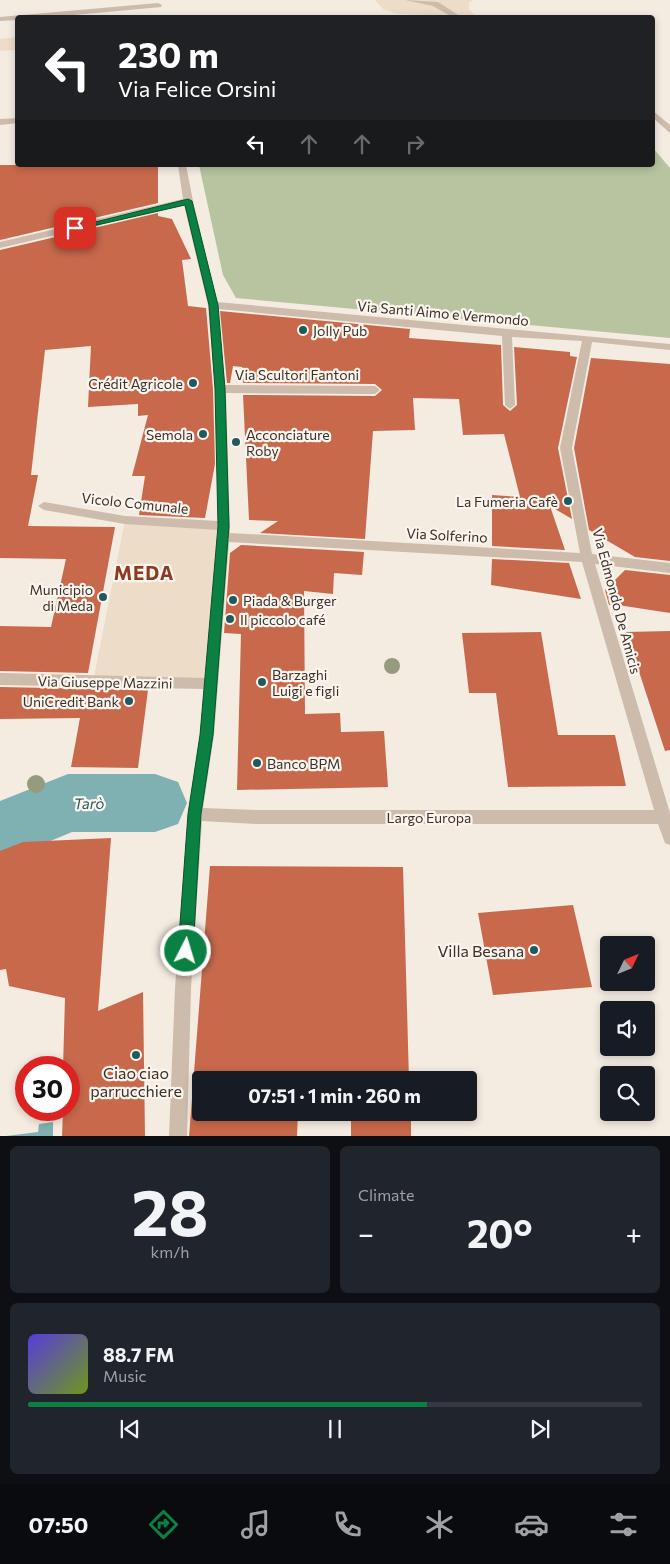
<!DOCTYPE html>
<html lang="en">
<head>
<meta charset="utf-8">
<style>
	body { margin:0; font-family:Commissioner,sans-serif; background:#20242c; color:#f1f3f6; height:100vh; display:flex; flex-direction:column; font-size:19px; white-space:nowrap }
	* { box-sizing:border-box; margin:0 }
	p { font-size:16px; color:#9ea1a6 }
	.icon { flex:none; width:28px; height:28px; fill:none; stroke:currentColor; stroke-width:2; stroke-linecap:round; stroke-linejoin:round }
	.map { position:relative; height:1136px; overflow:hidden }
	.details { display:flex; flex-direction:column; gap:10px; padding:10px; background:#0d0f14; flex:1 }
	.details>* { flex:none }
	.guide { position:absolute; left:15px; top:15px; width:640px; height:152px; border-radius:5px; box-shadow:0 2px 8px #0003; background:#202124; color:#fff; overflow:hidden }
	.needle { width:32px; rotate:47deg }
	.controls { position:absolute; left:600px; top:936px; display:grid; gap:10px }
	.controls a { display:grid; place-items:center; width:55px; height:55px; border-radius:5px; background:#171b24; box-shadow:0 2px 8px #0003; font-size:25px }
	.speed { position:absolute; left:15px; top:1056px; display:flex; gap:10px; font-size:25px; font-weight:700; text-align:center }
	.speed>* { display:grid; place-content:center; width:65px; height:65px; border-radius:50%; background:#171b24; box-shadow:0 2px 8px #0003; line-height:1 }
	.speed .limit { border:8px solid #d22; background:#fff; color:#111 }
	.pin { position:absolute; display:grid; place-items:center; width:42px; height:42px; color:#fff; margin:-21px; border-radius:10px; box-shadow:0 2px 8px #0006 }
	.me { position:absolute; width:55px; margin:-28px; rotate:5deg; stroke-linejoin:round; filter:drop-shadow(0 0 4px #0008) }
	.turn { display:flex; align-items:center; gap:18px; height:105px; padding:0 20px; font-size:22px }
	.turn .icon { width:65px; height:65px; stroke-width:2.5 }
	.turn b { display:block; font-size:35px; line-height:42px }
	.lanes { display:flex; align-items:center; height:48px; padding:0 20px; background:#0003; justify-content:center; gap:25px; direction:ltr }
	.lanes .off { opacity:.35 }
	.big { font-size:38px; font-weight:700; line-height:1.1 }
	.details .card { flex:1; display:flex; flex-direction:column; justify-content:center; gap:8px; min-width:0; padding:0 18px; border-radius:8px; background:#20242c }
	.details .dial { align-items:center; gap:0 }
	.dial b { font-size:65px; line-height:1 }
	.song { display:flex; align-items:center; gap:15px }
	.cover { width:60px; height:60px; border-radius:8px; background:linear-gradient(135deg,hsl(250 70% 55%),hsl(80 70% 35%)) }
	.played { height:5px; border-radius:2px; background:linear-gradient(90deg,#0b8043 65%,#363941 65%) }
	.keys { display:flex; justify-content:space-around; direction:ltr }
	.heat { display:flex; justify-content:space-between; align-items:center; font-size:28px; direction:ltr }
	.details .tiles { flex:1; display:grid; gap:10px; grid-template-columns:1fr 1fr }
	.card:last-child { grid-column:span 2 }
	.trip { position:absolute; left:192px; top:1071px; width:285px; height:50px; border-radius:5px; background:#171b24; box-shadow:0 2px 8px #0003; font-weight:700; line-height:50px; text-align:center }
	.tabs { display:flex; height:80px; justify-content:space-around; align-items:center; background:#090b0e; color:#9ea1a6 }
	.tabs .icon { width:35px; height:35px }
	.tabs .selected { color:#0b8043 }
	.tabs b { font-size:22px; color:#f1f3f6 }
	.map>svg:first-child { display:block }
	.green { fill:#b8c4a0 }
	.plaza { fill:#ecdcc8 }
	.water { fill:#7fb0b2 }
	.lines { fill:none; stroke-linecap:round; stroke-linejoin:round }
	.river { fill:#7fb0b2; fill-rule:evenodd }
	.building { fill:#c8694b }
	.minor { fill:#cdbbac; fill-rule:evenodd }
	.tree { fill:#969b7f }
	.route { fill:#0b8043; stroke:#07532c }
	.poi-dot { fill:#1f5a5e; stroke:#fbf5ee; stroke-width:2 }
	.labels { text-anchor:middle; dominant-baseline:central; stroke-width:4.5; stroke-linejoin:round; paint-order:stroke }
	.street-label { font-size:14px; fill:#3b302b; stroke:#fbf5ee }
	.poi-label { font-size:14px; fill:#3b302b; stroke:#fbf5ee; text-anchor:start }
	.water-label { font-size:15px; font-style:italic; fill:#1f5a5e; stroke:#fbf5ee }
	.near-poi-label { font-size:16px; fill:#3b302b; stroke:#fbf5ee; text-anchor:end }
	.district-label { font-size:19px; font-weight:bold; letter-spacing:1px; fill:#8c3b22; stroke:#fbf5ee }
</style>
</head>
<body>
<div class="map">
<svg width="670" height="1137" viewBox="0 0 670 1137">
	<rect width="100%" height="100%" fill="#f4ebe1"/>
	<path class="green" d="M 653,148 L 670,168 L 670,338 L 236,298 L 223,275 L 199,165 L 652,165 Z"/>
	<path class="plaza" d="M 375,0 L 474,0 L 469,2 L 469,10 L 477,17 L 397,14 L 383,9 Z
		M 17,37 L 17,50 L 0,51 L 0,39 Z
		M 125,520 L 224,526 L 210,684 L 93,682 Z"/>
	<path class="water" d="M 53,1122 L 53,1136 L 6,1136 L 38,1132 L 39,1124 Z"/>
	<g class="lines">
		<path class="river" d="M 68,774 L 155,774 L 178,782 L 187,803 L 178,824 L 155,832 L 72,832 L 0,862 L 0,801 Z"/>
	</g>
	<path class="building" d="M 0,165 L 158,165 L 158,203 L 0,240 Z
		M 158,213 L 158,216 L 172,219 L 191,259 L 182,260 L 188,306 L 206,308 L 213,389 L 215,464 L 205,518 L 139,515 L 145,476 L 132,476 L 148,415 L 138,416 L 138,404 L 88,407 L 91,346 L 45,350 L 31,475 L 38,475 L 28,526 L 115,527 L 88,673 L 0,671 L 0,626 L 51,627 L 66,559 L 0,558 L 0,250 Z
		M 220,311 L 410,329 L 409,338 L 501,345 L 503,405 L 510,411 L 517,405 L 514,347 L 570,352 L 570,356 L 577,357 L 558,448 L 572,519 L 550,506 L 565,550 L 492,546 L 492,495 L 520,497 L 504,434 L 463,435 L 459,399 L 413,398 L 415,430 L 373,431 L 365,539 L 260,533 L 278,521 L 249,520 L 243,395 L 375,396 L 382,390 L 375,384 L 243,383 L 242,367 L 233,366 L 230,383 L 227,383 Z
		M 591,358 L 670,364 L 670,561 L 635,557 L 589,530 L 574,448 Z
		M 241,545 L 364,552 L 362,575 L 334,573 L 333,594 L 304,591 L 305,714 L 340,713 L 341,732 L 384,731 L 388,787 L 237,790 L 241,634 L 224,633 L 230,553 Z
		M 492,559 L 569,563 L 581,599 L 491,585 Z
		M 625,570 L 670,575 L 670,613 L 618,605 L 617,603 L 609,605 L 605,590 Z
		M 670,631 L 670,750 L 665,751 L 626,632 Z
		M 541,632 L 558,735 L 615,735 L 626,786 L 508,787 L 496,693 L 469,693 L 462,633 Z
		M 0,687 L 148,690 L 138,768 L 71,767 L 80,718 L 0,719 Z
		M 111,838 L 98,1011 L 143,992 L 145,1137 L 62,1137 L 63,1110 L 69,1110 L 69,1068 L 63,1068 L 65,998 L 9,986 L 6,969 L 0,970 L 0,851 L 23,842 Z
		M 210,866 L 403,867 L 409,1080 L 201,1080 L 201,1112 L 298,1112 L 297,1137 L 189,1137 Z
		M 573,905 L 592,987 L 493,995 L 478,913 Z
		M 351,1112 L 411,1112 L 411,1137 L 351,1137 Z"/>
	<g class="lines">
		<path class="minor" d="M 405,0 L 438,2 L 463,18 L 454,18 L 433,6 Z
			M 158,3 L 162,5 L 161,7 L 42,18 L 18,18 L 18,20 L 0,21 L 0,17 Z
			M 652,110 L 670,125 L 670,133 L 652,117 Z
			M 18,118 L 18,123 L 0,125 L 0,119 Z
			M 178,165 L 186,165 L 193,201 L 217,302 L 670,344 L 670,350 L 592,342 L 572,448 L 592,554 L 670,563 L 670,573 L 595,564 L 670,813 L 670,845 L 665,843 L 658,824 L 256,824 L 202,821 L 191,988 L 187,1137 L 169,1137 L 175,988 L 188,814 L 200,735 L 204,689 L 0,685 L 0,673 L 205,678 L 218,530 L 125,524 L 44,510 L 38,506 L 44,502 L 125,516 L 218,521 L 215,389 L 208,305 L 184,205 L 0,248 L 0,242 L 183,199 ZM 218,309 L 502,336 L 505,405 L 510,409 L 515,405 L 512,337 L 582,341 L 560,448 L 580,553 L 230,533 L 226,393 L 375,394 L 380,390 L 375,386 L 225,385 ZM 229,542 L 582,562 L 654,810 L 256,810 L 203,808 L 214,735 Z"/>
	</g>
	<g class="tree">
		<circle cx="392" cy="666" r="8"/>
		<circle cx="36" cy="784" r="9"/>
	</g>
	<path class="route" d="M 188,199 L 192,201 L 218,305 L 225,389 L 229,526 L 213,735 L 201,814 L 193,951 L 191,956 L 186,958 L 181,956 L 178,951 L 188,814 L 200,735 L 218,526 L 215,389 L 209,305 L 185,205 L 75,230 L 71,228 Z"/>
	<g class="poi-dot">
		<circle cx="303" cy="330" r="5"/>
		<circle cx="193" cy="383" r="5"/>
		<circle cx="203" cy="434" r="5"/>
		<circle cx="236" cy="442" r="5"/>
		<circle cx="568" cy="501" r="5"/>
		<circle cx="103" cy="597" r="5"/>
		<circle cx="233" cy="600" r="5"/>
		<circle cx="230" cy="619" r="5"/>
		<circle cx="262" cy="682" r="5"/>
		<circle cx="129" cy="701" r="5"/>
		<circle cx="257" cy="763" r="5"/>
		<circle cx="534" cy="950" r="5"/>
		<circle cx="136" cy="1055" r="5"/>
	</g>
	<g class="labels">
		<g class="street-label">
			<text transform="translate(443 313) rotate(5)">Via Santi Aimo e Vermondo</text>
			<text x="297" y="374">Via Scultori Fantoni</text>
			<text transform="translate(135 503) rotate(6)">Vicolo Comunale</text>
			<text transform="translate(447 535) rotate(3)">Via Solferino</text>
			<text transform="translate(617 601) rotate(75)">Via Edmondo De Amicis</text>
			<text transform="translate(105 682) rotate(1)">Via Giuseppe Mazzini</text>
			<text x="429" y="817">Largo Europa</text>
		</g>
		<g class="poi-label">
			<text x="313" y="330">Jolly Pub</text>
			<text x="183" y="383" text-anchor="end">Crédit Agricole</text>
			<text x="193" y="434" text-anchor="end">Semola</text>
			<text x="246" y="434">Acconciature<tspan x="246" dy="16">Roby</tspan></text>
			<text x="558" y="501" text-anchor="end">La Fumeria Cafè</text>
			<text x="93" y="589" text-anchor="end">Municipio<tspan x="93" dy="16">di Meda</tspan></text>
			<text x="243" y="600">Piada &amp; Burger</text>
			<text x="240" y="619">Il piccolo café</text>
			<text x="272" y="674">Barzaghi<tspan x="272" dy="16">Luigi e figli</tspan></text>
			<text x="119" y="701" text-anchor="end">UniCredit Bank</text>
			<text x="267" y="763">Banco BPM</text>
		</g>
		<g class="water-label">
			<text transform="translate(89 803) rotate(-1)">Tarò</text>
		</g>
		<g class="near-poi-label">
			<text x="524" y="950">Villa Besana</text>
			<text x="136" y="1072" text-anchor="middle">Ciao ciao<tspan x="136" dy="18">parrucchiere</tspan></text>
		</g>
		<g class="district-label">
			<text x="144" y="572">MEDA</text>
		</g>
	</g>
</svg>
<div class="controls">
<a><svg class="needle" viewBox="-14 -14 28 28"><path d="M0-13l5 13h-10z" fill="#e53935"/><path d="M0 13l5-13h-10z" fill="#9ea1a6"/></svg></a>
<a><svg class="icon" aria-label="sound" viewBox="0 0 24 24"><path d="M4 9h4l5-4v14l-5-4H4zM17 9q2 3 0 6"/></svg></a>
<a><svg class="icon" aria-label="search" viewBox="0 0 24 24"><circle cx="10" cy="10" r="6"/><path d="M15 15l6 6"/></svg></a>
</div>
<div class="speed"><div class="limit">30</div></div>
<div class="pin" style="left:75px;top:228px;background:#d93025"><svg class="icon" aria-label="arrive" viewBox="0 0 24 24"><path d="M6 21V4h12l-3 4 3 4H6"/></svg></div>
<svg class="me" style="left:186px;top:951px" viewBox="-20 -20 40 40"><circle r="17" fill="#0b8043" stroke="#fff" stroke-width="3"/><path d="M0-11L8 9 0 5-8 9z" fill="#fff"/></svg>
<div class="trip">07:51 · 1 min · 260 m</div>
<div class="guide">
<div class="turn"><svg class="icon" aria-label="left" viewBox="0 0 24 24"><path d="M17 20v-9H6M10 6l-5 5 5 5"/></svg><div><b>230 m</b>Via Felice Orsini</div></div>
<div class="lanes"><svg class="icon" aria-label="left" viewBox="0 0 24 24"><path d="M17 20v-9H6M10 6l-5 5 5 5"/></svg><svg class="icon off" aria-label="ahead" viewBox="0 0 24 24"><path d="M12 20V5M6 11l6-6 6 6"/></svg><svg class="icon off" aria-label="ahead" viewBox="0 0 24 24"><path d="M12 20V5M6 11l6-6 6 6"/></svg><svg class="icon off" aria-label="right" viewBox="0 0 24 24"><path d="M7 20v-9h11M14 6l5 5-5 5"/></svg></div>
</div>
</div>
<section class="details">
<div class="tiles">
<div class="card dial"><b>28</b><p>km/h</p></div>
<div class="card"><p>Climate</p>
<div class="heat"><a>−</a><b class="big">20°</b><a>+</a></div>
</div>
<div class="card">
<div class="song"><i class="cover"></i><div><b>88.7 FM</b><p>Music</p></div></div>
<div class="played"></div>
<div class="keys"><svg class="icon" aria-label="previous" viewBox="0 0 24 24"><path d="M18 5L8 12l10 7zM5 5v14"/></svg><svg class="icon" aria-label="pause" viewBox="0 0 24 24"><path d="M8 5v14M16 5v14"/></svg><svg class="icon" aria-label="next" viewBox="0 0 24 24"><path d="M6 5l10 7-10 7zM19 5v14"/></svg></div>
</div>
</div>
</section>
<nav class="tabs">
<b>07:50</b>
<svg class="icon selected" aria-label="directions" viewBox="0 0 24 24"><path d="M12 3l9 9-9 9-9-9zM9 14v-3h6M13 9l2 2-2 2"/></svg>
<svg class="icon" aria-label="music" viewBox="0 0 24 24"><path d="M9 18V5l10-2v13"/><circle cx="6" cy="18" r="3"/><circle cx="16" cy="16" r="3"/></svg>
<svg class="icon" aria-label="phone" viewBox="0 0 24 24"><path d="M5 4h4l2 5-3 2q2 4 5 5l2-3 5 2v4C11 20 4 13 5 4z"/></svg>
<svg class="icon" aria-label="climate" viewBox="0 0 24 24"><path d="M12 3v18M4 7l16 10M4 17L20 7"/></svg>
<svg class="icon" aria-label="car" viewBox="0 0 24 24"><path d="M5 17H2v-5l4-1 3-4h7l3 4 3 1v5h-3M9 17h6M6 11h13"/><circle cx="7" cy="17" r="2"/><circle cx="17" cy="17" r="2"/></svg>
<svg class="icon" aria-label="filters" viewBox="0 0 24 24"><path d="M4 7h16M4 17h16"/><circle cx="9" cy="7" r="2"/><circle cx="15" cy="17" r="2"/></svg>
</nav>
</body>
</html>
